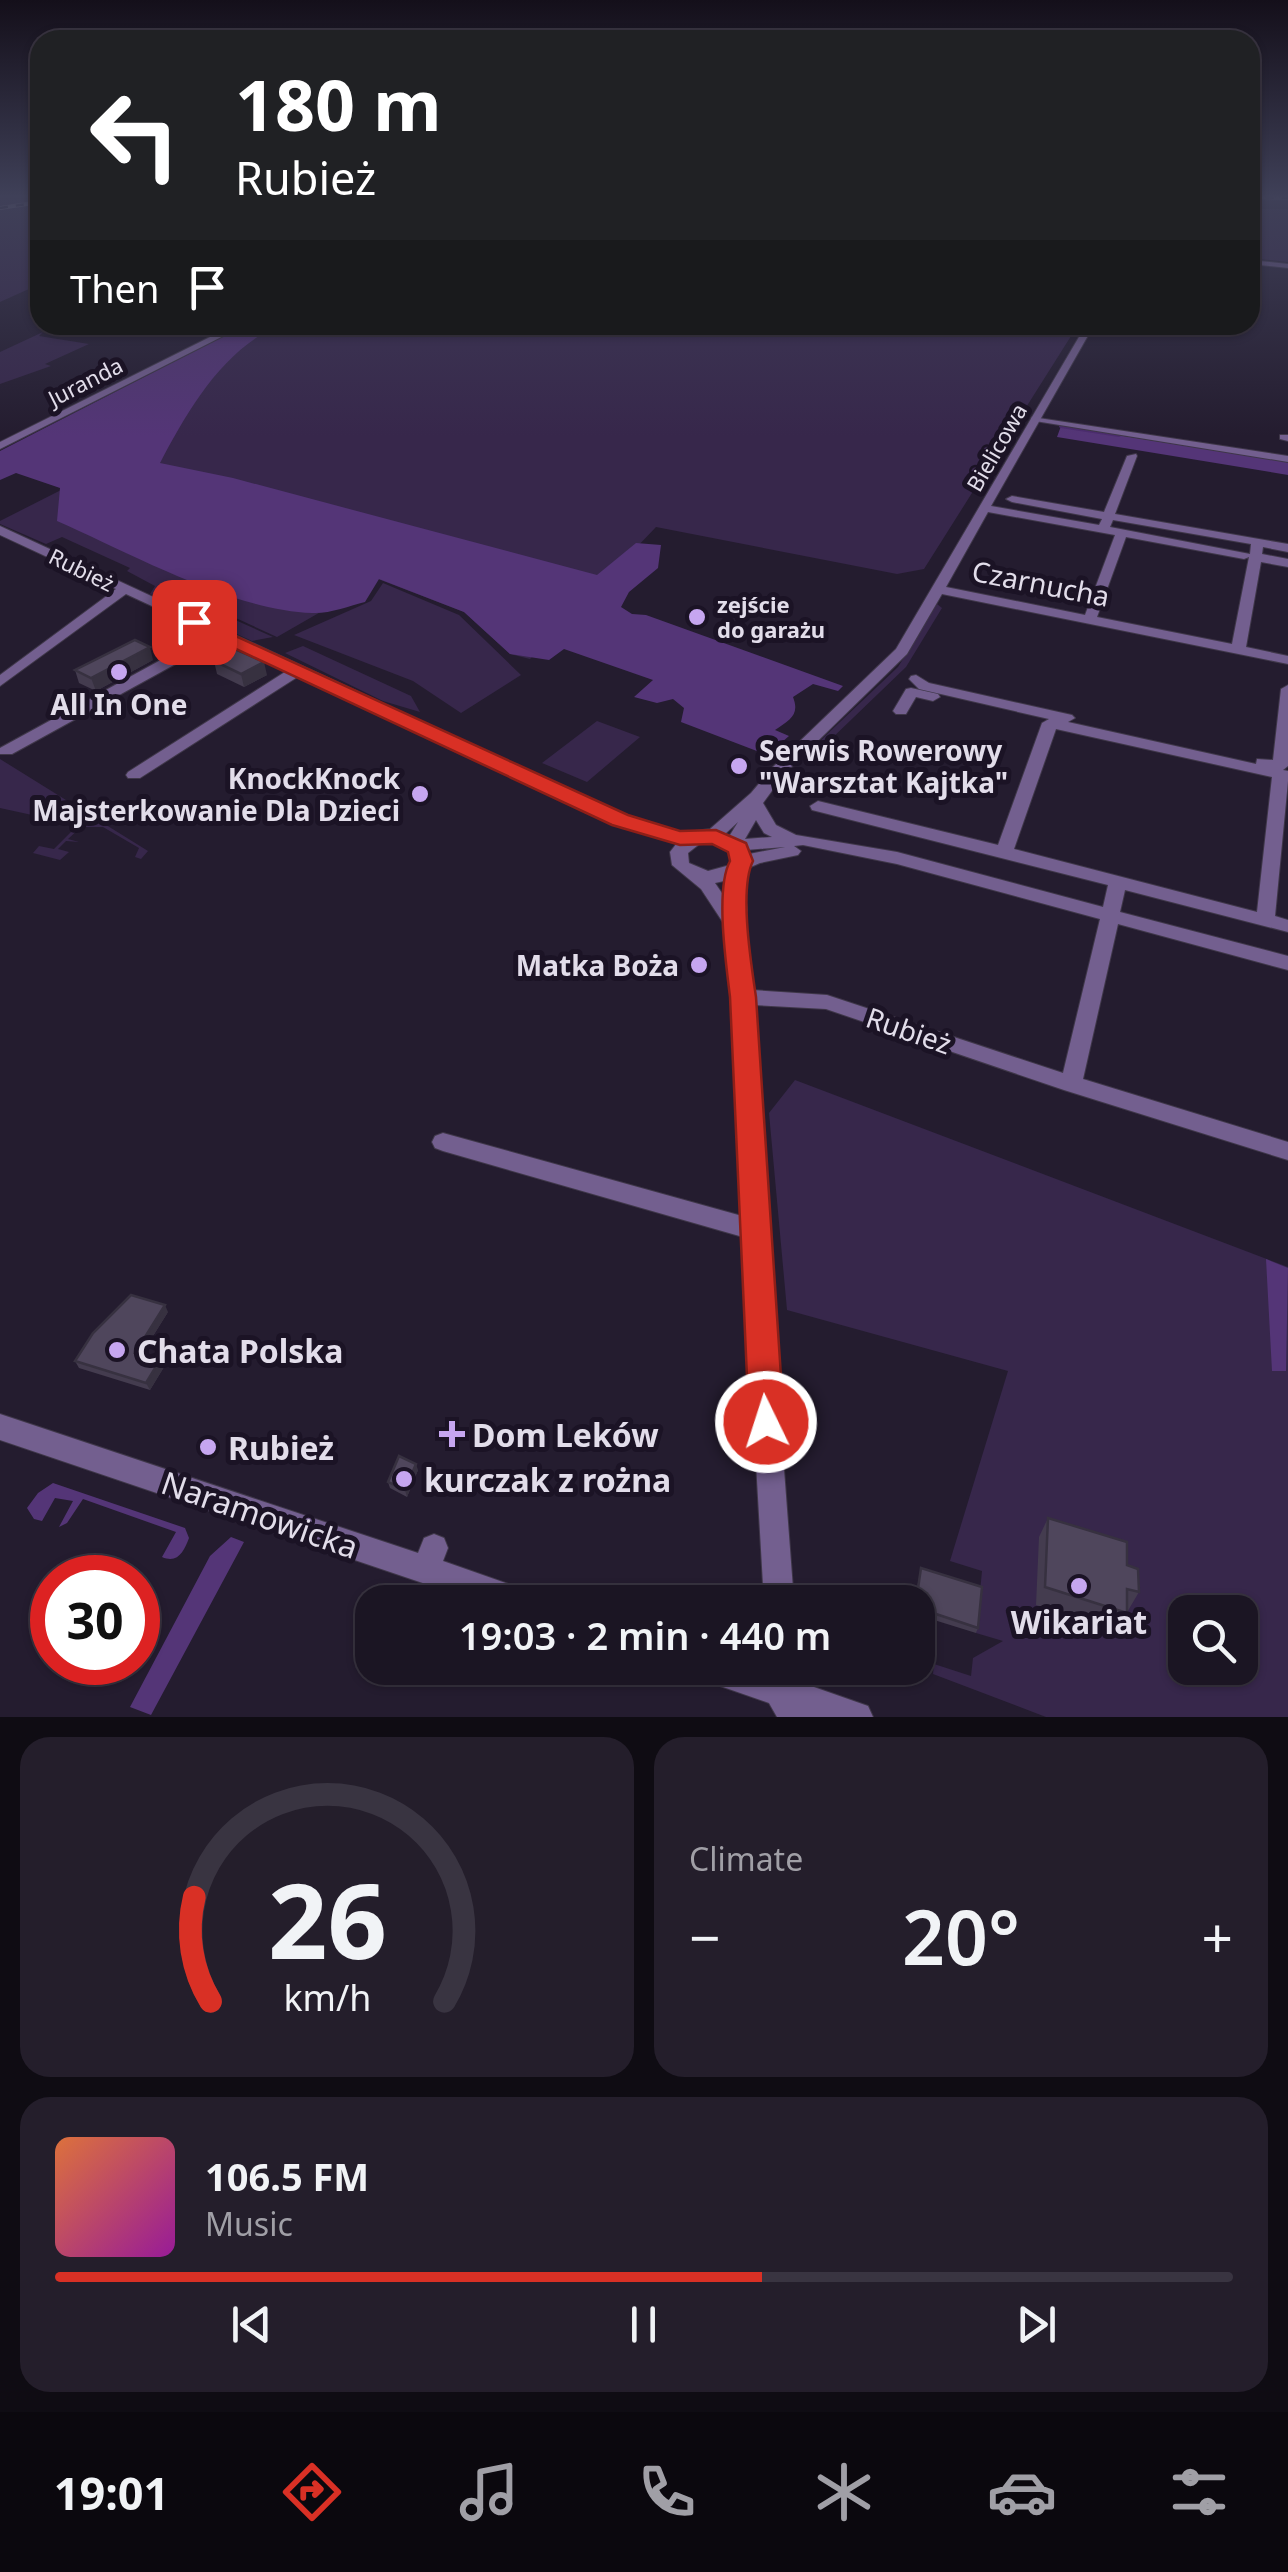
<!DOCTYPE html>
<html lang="en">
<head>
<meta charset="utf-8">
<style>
	body { margin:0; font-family:"Noto Sans",sans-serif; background:#241e2b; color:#f1f3f6; height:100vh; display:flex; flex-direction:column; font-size:38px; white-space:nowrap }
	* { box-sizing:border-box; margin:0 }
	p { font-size:32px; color:#a09fa6 }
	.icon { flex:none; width:55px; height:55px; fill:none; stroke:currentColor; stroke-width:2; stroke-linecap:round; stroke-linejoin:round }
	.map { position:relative; height:1717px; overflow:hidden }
	.side { display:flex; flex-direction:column; gap:20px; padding:20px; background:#0f0c13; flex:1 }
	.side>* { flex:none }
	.top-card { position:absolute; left:30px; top:30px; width:1230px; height:305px; border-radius:30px; box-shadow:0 2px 8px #0004,0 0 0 2px #393441; background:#202124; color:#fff; overflow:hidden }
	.buttons { position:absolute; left:1168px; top:1595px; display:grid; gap:20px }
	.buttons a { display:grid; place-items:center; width:90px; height:90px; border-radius:20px; background:#1b1523; box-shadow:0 2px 8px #0004,0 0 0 2px #393441; font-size:50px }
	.speed { position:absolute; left:30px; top:1555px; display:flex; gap:20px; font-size:50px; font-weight:700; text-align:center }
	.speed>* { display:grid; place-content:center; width:130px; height:130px; border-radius:50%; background:#1b1523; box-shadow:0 2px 8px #0004,0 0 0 2px #393441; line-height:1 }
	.speed .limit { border:15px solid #d22; background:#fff; color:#111 }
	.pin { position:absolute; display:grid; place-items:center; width:85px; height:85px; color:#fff; margin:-42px; border-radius:20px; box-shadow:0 5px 15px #0006 }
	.me { position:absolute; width:110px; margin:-55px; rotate:356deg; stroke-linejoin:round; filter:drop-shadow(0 0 8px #0008) }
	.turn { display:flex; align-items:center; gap:35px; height:210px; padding:0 40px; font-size:45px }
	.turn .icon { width:130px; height:130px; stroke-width:2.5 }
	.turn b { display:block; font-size:70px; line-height:85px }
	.then { display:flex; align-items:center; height:95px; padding:0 40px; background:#0003; gap:20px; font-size:38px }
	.big { font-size:75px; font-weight:600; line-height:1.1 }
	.side .card { flex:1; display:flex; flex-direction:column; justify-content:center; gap:15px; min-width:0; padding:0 35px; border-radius:30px; background:#241e2b }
	.side .dial { align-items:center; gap:0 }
	.dial svg { height:260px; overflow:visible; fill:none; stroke:#393441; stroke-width:7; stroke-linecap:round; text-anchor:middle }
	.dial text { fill:#f1f3f6; stroke:none }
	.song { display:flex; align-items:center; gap:30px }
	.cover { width:120px; height:120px; border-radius:15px; background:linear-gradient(135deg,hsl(20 70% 55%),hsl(300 70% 35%)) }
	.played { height:10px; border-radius:5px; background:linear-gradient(90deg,#d93025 60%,#393441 60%) }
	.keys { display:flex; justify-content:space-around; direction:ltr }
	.heat { display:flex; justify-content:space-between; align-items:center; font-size:55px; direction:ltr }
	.side .tiles { flex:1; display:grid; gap:20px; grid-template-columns:1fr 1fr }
	.card:last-child { grid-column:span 2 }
	.trip { position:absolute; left:355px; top:1585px; width:580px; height:100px; border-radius:30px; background:#1b1523; box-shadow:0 2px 8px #0004,0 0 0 2px #393441; font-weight:600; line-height:100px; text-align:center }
	.tab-bar { display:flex; height:160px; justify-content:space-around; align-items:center; background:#0b080e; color:#a09fa6 }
	.tab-bar .icon { width:70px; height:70px }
	.tab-bar .on { color:#d93025 }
	.tab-bar b { font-size:45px; color:#f1f3f6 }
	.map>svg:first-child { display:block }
	.green { fill:#37274b; fill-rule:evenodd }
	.forest { fill:#543577 }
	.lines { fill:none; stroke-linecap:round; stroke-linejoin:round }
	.stream { stroke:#4b2c6d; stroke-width:4 }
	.pedestrian-casing { stroke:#3f3749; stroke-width:2 }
	.minor-casing { stroke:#3f3749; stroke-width:2 }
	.pedestrian { fill:#735f8f; fill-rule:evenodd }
	.minor { fill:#735f8f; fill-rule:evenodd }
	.rail-casing { stroke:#ada8b6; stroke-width:4 }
	.rail { stroke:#1b1325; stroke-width:2.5; stroke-dasharray:8; stroke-linecap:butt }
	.wall { fill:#443c4f }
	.shaded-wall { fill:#373140 }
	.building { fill:#4f465c; stroke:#373140; stroke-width:2.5 }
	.route { fill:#d93025; stroke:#8d1f18; stroke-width:2.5 }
	.poi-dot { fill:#c6a6f0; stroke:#1b1325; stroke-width:4 }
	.labels { text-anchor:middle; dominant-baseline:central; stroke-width:10; stroke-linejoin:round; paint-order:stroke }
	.far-street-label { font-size:22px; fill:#e2ddea; stroke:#1b1325 }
	.far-poi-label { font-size:22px; font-weight:bold; fill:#e2ddea; stroke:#1b1325; text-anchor:start }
	.street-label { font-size:28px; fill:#e2ddea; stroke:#1b1325 }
	.poi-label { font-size:28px; font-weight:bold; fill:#e2ddea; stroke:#1b1325; text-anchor:end }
	.near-poi-label { font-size:32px; font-weight:bold; fill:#e2ddea; stroke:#1b1325; text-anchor:start }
	.near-street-label { font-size:32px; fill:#e2ddea; stroke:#1b1325 }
</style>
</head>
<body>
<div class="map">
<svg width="1288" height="1717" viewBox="0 0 1288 1717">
	<rect width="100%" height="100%" fill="#241c2f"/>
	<path class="green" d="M 0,196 L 40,196 L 40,284 L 0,302 Z
		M 1250,209 L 1288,209 L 1288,262 L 1250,258 Z
		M 260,325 L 1078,325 L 924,569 L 897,574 L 656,527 L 530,659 L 510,654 L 464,612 L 378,579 L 277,637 L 188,596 L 184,597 L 273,637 L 252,641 L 150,594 L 155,586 L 127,571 L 130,568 L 62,537 L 46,544 L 0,524 L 0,521 L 128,456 Z
		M 43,332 L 39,336 L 89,344 L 45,364 L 51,366 L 0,384 L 0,352 Z
		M 383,583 L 459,615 L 521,675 L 461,713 L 413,681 L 294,635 L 371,601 Z
		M 937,604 L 942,608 L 906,667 L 827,743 L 821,740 L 898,667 Z
		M 303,646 L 411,696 L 420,712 L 383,701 L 285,653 Z
		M 597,721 L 640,737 L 587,782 L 542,763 Z
		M 0,759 L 148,851 L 141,859 L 135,857 L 139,848 L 103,827 L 81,827 L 68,839 L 79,842 L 66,841 L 58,849 L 69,852 L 60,860 L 33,853 L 39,846 L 54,849 L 78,825 L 0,808 Z
		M 795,1080 L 1288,1267 L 1288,1717 L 1046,1717 L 933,1674 L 934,1664 L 971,1676 L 973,1658 L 1003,1641 L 976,1633 L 982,1571 L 950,1561 L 1008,1371 L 787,1310 L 769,1113 ZM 1185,1612 L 1240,1612 L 1240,1668 L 1185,1668 Z"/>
	<path class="forest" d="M 255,325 L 280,325 C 223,349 188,410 160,463 L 233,478 L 597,575 L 636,543 L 661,545 L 658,568 L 629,592 L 621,607 L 632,614 L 646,615 L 843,686 L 838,691 L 813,684 L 793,697 C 800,715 790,720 775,730 L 789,736 L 767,755 L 681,722 L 684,708 L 673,699 L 657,703 L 634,697 L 653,680 L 564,649 L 549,660 L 510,654 L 464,612 L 379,579 L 365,602 C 349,606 329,614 312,613 C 234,611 130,553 57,521 L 60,488 L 16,473 L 0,480 L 0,451 L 224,336 Z
		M 1061,426 L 1288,462 L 1288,475 L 1057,437 Z
		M 1266,1259 L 1288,1268 L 1286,1371 L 1272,1371 Z
		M 53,1483 L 185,1528 L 189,1538 C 184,1551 178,1564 162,1557 L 176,1532 L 83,1499 L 67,1523 L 59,1527 L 73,1501 L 55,1498 L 42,1521 L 34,1519 L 27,1508 L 38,1493 Z
		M 231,1537 L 244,1542 L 151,1715 L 130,1707 L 210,1556 Z"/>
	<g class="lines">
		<path class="stream" d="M 1061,426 L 1119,435"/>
		<defs>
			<path id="pedestrian" d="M 1032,417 L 1288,456 L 1288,462 L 1035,421 L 1031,419 Z
				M 1280,435 L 1288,435 L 1288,441 L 1280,439 Z"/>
			<path id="minor" d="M 1250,260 L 1288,264 L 1288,268 L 1250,264 Z
				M 234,325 L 245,325 L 0,449 L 0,442 Z
				M 1086,325 L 1094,325 L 991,506 L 1099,525 L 1102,519 L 1012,502 L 1006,499 L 1012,496 L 1104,512 L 1127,456 L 1136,454 L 1137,456 L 1115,514 L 1288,544 L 1288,552 L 1263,547 L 1262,554 L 1288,559 L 1288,567 L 1261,562 L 1246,647 L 1288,656 L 1288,664 L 942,594 L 907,654 L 785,773 L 763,803 L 776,825 L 796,835 L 897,852 L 1103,907 L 1108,885 L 812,810 L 810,806 L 818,801 L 998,845 L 1042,723 L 1049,719 L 919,689 L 909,679 L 911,676 L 916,675 L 929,683 L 1072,715 L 1075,718 L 1068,722 L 1256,764 L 1257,759 L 1273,760 L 1281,689 L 1288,685 L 1288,766 L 1283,770 L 1288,771 L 1288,781 L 1275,916 L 1288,920 L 1288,932 L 1125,890 L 1120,912 L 1288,956 L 1288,970 L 1118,924 L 1083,1079 L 1288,1142 L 1288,1160 L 1064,1090 L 826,1009 L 753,1005 L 766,1230 L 794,1602 L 764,1602 L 743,1237 L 443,1151 L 435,1148 L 432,1142 L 435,1136 L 443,1133 L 742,1216 L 733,997 L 726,927 L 701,889 L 672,865 L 670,852 L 677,843 L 614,824 L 299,676 L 140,778 L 128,778 L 126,775 L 128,772 L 288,670 L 221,639 L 12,754 L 0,754 L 0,748 L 210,633 L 126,594 L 0,686 L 0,675 L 116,589 L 0,535 L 0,526 L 626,816 L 680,833 L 710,829 L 751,793 L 773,767 L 896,649 ZM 988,512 L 1115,535 L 1085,615 L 946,587 ZM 1113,520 L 1251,544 L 1250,554 L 1110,527 ZM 1126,537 L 1244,559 L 1249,557 L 1232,644 L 1097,617 ZM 1056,729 L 1272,777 L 1257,912 L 1014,849 ZM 756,820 L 764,833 L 772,837 L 745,839 ZM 738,822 L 730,835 L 725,834 ZM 702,842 C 717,841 725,844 733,857 L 730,865 L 708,871 L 689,863 L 688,853 ZM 803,845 L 897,864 L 1100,919 L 1063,1073 L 827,995 L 752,990 L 744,927 L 747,910 L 742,878 L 746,869 L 760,863 L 798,855 L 801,851 L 794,846 ZM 785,847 L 749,854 L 746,850 ZM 724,881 L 728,902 L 715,883 Z
				M 911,688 L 938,694 L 940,697 L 933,701 L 916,697 L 906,714 L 896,714 L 893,711 L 906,689 Z
				M 0,1414 L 418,1553 L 424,1538 L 434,1534 L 444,1538 L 448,1548 L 443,1561 L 531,1592 L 536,1602 L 479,1602 L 0,1440 Z
				M 696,1668 L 756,1668 L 764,1670 L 764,1668 L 794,1668 L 794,1680 L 868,1706 L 873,1717 L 777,1717 L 769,1703 L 700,1679 Z"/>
		</defs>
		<use href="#pedestrian" class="pedestrian-casing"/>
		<use href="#minor" class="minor-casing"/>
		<use href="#pedestrian" class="pedestrian"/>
		<use href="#minor" class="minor"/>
		<defs>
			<path id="rail" d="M 1250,197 L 1288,198
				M 0,208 L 40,202"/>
		</defs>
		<use href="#rail" class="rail-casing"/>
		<use href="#rail" class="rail"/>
	</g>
	<path class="wall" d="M 153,660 L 96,691 L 79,683 L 75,670 Z
		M 214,661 L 267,675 L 244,687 L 217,674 Z
		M 168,1312 L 141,1355 L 164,1367 L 150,1390 L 79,1368 L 75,1361 Z
		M 418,1470 L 407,1497 L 390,1488 L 388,1482 Z
		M 1048,1518 L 1127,1565 L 1139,1592 L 1116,1631 L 1036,1605 L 1039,1537 Z
		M 921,1568 L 978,1628 L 976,1633 L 918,1615 L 918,1602 L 914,1602 Z"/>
	<path class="shaded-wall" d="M 150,647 L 153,660 L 96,691 L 91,678 Z
		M 264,662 L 267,675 L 244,687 L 241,674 Z
		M 165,1305 L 168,1312 L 138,1360 L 135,1353 Z
		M 160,1360 L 164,1367 L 150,1390 L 146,1383 Z
		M 416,1464 L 418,1470 L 407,1497 L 405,1490 Z"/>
	<path class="building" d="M 135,640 L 150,647 L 91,678 L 75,670 Z
		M 235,649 L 264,662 L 241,674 L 214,661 Z
		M 131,1295 L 165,1305 L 135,1353 L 160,1360 L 146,1383 L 75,1361 L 93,1333 Z
		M 399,1456 L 416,1464 L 405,1490 L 388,1482 Z
		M 1048,1518 L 1127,1542 L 1127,1565 L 1138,1569 L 1139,1592 L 1127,1589 L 1127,1613 L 1045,1587 Z
		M 921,1568 L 982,1587 L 978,1628 L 918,1608 L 918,1602 L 916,1602 Z"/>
	<linearGradient id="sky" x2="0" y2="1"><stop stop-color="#140f1a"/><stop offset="0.45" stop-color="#3f4058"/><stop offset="1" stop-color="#3f4058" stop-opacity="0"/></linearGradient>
	<rect width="1288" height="436" fill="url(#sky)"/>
	<path class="route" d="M 194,617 L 628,815 L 680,831 L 716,830 L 746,843 L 753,861 C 739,889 751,963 756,997 L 784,1422 L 779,1434 L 766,1439 L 754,1434 L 749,1422 L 730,997 C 726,963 715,889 730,861 L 728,852 L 712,844 L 680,845 L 612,825 L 187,626 L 187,618 Z"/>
	<g class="poi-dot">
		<circle cx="697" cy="617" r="10"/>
		<circle cx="119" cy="672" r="10"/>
		<circle cx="739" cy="766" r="10"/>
		<circle cx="420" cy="794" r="10"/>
		<circle cx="699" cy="965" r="10"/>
		<circle cx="117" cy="1350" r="10"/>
		<path d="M447 1419h10v10h10v10h-10v10h-10v-10h-10v-10h10z"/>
		<circle cx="208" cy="1447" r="10"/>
		<circle cx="404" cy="1479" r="10"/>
		<circle cx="1079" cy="1586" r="10"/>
	</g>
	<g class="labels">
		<g class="far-street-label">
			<text transform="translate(85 381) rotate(-27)">Juranda</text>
			<text transform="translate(996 447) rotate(-60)">Bielicowa</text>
			<text transform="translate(82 569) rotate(26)">Rubież</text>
		</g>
		<g class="far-poi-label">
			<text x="717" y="604">zejście<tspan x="717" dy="25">do garażu</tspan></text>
		</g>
		<g class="street-label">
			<text transform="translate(1041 583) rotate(11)">Czarnucha</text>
			<text transform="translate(909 1030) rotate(19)">Rubież</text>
		</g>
		<g class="poi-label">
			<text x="119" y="704" text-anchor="middle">All In One</text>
			<text x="759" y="750" text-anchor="start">Serwis Rowerowy<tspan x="759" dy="32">"Warsztat Kajtka"</tspan></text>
			<text x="400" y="778">KnockKnock<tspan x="400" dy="32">Majsterkowanie Dla Dzieci</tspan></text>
			<text x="679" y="965">Matka Boża</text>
		</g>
		<g class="near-poi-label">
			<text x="137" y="1350">Chata Polska</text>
			<text x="472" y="1434">Dom Leków</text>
			<text x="228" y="1447">Rubież</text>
			<text x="424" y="1479">kurczak z rożna</text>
			<text x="1079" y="1621" text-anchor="middle">Wikariat</text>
		</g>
		<g class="near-street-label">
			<text transform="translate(260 1514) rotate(19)">Naramowicka</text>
		</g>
	</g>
</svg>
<div class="buttons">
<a><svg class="icon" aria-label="search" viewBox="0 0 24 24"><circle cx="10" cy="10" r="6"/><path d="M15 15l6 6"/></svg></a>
</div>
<div class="speed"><div class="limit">30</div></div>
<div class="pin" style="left:194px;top:622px;background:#d93025"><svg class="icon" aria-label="arrive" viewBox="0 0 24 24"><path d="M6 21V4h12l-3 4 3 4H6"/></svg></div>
<svg class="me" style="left:766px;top:1422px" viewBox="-20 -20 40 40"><circle r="17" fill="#d93025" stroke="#fff" stroke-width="3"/><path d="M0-11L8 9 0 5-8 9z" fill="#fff"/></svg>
<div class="trip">19:03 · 2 min · 440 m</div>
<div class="top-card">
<div class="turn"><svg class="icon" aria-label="left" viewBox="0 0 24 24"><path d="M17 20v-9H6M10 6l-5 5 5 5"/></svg><div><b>180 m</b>Rubież</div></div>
<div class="then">Then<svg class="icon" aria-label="arrive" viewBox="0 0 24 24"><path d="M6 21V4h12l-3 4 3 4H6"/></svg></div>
</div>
</div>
<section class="side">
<div class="tiles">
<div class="card dial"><svg viewBox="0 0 100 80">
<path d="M14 69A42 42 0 1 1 86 69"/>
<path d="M14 69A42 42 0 0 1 9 37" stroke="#d93025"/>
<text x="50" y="56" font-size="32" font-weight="700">26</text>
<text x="50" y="72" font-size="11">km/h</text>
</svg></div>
<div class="card"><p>Climate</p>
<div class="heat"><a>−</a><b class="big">20°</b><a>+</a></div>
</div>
<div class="card">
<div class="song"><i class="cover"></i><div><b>106.5 FM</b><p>Music</p></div></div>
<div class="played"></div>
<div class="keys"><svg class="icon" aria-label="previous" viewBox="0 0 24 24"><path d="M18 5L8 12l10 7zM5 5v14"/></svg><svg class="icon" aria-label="pause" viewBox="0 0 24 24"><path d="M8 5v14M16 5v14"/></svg><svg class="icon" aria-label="next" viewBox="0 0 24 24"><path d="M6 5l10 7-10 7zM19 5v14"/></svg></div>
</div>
</div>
</section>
<nav class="tab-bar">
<b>19:01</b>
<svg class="icon on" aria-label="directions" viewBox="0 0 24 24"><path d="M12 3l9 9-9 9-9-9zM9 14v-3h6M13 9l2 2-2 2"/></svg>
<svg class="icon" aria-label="music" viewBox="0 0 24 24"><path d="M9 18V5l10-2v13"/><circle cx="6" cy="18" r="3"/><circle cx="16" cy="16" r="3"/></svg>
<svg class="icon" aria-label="phone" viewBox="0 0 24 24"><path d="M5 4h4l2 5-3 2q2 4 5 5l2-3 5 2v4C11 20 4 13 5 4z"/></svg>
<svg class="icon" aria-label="climate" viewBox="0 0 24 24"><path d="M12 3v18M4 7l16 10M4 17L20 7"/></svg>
<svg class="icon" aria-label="car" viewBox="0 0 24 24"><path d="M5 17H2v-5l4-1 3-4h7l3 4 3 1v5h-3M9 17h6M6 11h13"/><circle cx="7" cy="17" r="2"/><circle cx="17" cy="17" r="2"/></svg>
<svg class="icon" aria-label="filters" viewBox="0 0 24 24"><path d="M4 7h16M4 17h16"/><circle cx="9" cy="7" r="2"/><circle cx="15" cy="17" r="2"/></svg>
</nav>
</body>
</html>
